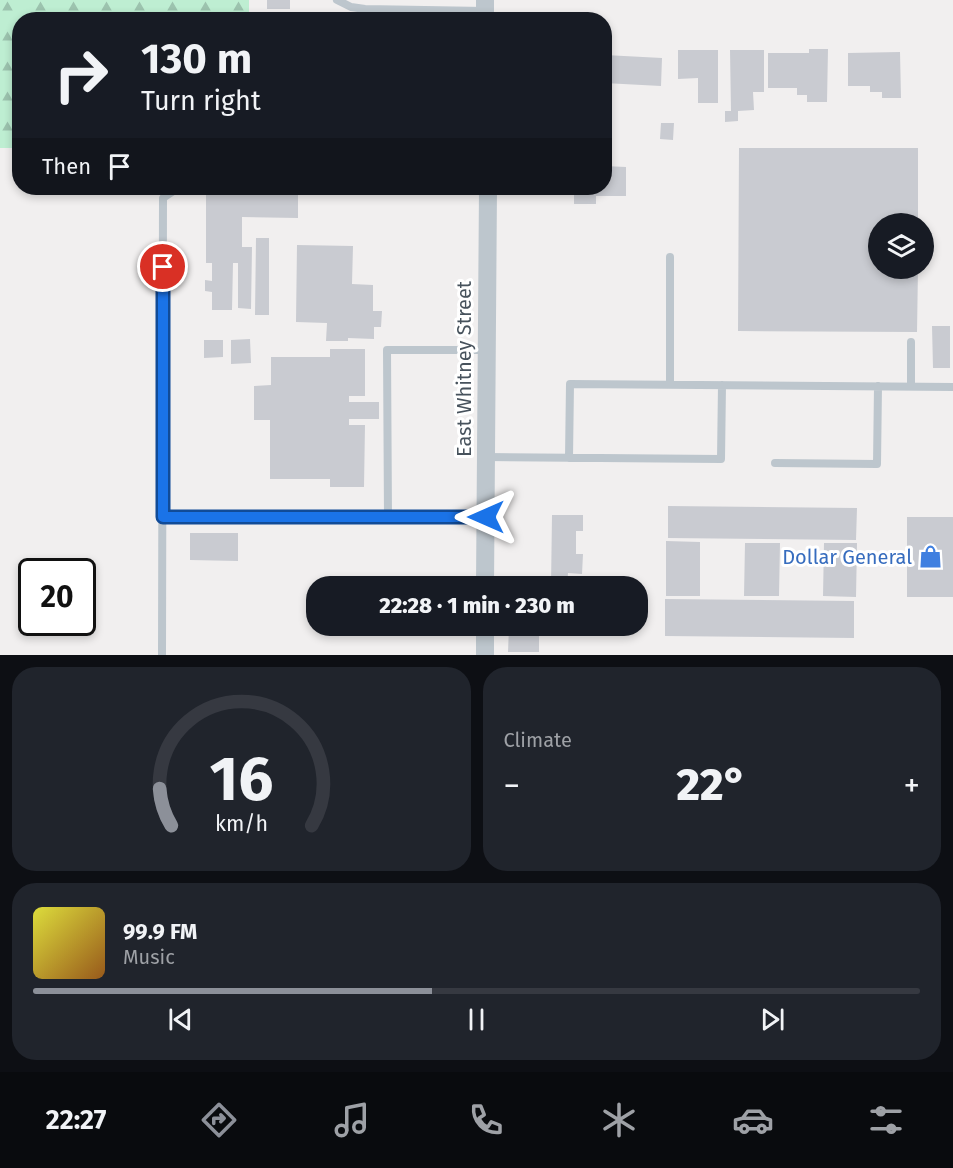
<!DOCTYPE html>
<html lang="en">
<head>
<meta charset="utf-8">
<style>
	body { margin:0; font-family:"Fira Sans",sans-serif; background:#20242c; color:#f1f3f6; height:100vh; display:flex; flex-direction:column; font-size:22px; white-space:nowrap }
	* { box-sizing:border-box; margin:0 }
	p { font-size:20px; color:#9ea1a6 }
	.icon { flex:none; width:33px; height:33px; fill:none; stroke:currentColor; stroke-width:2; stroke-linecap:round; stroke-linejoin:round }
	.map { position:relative; height:655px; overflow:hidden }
	.sheet { display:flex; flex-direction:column; gap:12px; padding:12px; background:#0d0f14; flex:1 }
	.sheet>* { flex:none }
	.banner { position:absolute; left:12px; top:12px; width:600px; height:183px; border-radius:24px; box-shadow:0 3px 9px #0003; background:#171b24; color:#f1f3f6; overflow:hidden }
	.buttons { position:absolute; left:868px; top:213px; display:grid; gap:12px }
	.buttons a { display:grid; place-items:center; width:66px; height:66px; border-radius:50%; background:#171b24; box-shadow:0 3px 9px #0003; font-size:30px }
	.speed { position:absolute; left:18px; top:558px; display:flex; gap:12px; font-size:30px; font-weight:700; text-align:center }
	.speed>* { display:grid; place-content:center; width:78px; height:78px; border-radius:50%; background:#171b24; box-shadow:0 3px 9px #0003; line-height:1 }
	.speed .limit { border:3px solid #111; border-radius:9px; background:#fff; color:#111 }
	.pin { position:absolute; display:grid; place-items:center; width:51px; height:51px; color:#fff; margin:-26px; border:3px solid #fff; border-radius:50%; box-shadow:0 2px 6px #0007 }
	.me { position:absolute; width:66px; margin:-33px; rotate:270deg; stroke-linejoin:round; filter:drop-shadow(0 0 4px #0008) }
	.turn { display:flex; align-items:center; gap:21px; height:126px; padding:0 30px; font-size:27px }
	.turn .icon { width:78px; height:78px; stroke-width:2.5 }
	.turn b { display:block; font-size:42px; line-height:51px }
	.then { display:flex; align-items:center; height:57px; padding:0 30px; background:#0003; gap:12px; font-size:22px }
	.big { font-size:45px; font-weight:800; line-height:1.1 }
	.sheet .card { flex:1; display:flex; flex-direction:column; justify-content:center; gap:9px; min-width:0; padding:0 21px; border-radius:24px; background:#20242c }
	.sheet .dial { align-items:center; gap:0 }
	.dial svg { height:156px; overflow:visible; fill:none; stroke:#363941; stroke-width:7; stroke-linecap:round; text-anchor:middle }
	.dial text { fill:#f1f3f6; stroke:none }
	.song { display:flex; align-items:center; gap:18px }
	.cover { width:72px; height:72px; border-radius:9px; background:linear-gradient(135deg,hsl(60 70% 55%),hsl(30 70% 35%)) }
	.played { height:6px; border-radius:3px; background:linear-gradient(90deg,#8c9099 45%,#363941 45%) }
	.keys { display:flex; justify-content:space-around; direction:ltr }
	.heat { display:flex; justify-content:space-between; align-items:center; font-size:33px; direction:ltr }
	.sheet .tiles { flex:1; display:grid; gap:12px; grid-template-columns:1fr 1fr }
	.card:last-child { grid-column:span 2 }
	.trip { position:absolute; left:306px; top:576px; width:342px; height:60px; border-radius:24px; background:#171b24; box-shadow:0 3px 9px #0003; font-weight:800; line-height:60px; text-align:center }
	.menu { display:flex; height:96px; justify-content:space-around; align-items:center; background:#090b0e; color:#9ea1a6 }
	.menu .icon { width:42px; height:42px }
	.menu .active { color:#8c9099 }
	.menu b { font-size:27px; color:#f1f3f6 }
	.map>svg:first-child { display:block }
	.forest { fill:url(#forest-firs) }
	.building { fill:#c9cbd1 }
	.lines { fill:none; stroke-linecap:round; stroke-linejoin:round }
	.service { stroke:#bdc6cd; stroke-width:8 }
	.tertiary { stroke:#bdc6cd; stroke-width:18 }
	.route-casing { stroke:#114b97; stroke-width:15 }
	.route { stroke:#1a73e8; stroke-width:10 }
	.labels { text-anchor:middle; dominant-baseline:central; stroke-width:6; stroke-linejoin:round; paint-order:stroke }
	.street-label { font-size:20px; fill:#47525c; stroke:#fff }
	.shop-label { font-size:20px; fill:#366cbe; stroke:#fff; text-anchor:end }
</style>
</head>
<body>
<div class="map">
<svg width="953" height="655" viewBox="0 0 953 655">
	<defs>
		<pattern id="forest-firs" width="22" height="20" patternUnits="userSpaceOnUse" patternTransform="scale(1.5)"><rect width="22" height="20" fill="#beeed2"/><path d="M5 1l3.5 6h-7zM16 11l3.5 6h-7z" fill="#9cc3ae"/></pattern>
	</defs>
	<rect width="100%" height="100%" fill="#f1efef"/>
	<path class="forest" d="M 0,0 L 249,0 L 249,19 L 20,20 L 19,148 L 0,148 Z"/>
	<path class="building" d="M 267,0 L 290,0 L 290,9 L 267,9 Z
		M 263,17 L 305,17 L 305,20 L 263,20 Z
		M 809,49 L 828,49 L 827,102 L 807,102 L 807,95 L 797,95 L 797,88 L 768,88 L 768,53 L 809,53 Z
		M 678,50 L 718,50 L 718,103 L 698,103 L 698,78 L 678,79 Z
		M 730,50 L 764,50 L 764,92 L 753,92 L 754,110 L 738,111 L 738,121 L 725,122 L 725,111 L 731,111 Z
		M 900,52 L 901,98 L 882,98 L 882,92 L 870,92 L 870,86 L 848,86 L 848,53 Z
		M 605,55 L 662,58 L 661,86 L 604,83 Z
		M 661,123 L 674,123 L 673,140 L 660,139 Z
		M 739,148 L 918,148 L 918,224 L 879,224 L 879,268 L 918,268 L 917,332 L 738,331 Z
		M 604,166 L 626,167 L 626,196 L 596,196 L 596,204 L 574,204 L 574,188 L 604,188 Z
		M 206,188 L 298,188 L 298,218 L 242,217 L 242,247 L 252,247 L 251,309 L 238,308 L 238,263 L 233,263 L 232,310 L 212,310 L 212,292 L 205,291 L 205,280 L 212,281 L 212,263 L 206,263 Z
		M 256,238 L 269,238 L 269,315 L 255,315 Z
		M 297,245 L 353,246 L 352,284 L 373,285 L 373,311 L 382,311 L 381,327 L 374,327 L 374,339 L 348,338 L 348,341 L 326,341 L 327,323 L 296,322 Z
		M 932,326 L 950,326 L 950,368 L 933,368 Z
		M 250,339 L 251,363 L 231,364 L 231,340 Z
		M 204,340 L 223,340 L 223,357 L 204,358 Z
		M 330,349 L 365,349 L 365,396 L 349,396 L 349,402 L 379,402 L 379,419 L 349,419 L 349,425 L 365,425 L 364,487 L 330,487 L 330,479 L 270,479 L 270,420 L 254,420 L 254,386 L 271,385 L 271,357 L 330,357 Z
		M 668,506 L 857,508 L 856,540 L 668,538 Z
		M 552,515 L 583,515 L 583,531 L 576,531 L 576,554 L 583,554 L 582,574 L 568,573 L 567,586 L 551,586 Z
		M 907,517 L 953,517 L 953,597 L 907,597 Z
		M 190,533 L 238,533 L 238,561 L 190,560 Z
		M 666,541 L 700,542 L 700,596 L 666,596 Z
		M 745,543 L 780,543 L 779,596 L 744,596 Z
		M 824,543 L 857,543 L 856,597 L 823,596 Z
		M 665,599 L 854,601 L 854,638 L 665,636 Z
		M 509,626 L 539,626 L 539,652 L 508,652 Z
		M 582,626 L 612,626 L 612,633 L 582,634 Z"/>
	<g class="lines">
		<path class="service" d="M 337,0 L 351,7 L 365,9 L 485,11
			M 670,384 L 670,257
			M 911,386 L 911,342
			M 486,457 L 721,459 L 722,385
			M 569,458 L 570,384 L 953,387
			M 775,463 L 877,464 L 878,386
			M 163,517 L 486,517
			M 388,517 L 387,350 L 486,350
			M 162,655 L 163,198 L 178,188"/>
		<path class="tertiary" d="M 485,0 L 485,20
			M 485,586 L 488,188
			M 485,655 L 485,626"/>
	</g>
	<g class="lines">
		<defs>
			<path id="route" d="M 163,267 L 163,517 L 486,517"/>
		</defs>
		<use href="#route" class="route-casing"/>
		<use href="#route" class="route"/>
	</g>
	<defs>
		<symbol id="shop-bare" viewBox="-9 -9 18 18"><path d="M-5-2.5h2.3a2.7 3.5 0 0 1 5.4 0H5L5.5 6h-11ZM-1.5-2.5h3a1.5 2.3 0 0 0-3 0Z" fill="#3f7fe0" stroke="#fff" stroke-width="2.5" paint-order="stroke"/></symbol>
	</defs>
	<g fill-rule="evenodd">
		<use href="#shop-bare" x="914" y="540" width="33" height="33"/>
	</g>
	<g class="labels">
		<g class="street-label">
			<text transform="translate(464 369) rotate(-90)">East Whitney Street</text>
		</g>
		<g class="shop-label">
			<text x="912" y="557">Dollar General</text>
		</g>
	</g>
</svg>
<div class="buttons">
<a><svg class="icon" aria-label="layers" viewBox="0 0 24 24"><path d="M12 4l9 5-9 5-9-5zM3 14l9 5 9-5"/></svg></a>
</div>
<div class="speed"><div class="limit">20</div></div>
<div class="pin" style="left:163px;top:267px;background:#d93025"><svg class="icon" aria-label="arrive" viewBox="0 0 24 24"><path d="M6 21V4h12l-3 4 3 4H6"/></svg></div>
<svg class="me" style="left:486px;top:517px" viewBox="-20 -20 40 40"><path d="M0-17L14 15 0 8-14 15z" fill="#1a73e8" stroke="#fff" stroke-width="4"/></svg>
<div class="trip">22:28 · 1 min · 230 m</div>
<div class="banner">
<div class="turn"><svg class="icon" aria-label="right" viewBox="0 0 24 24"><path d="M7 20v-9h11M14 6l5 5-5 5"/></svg><div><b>130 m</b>Turn right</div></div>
<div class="then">Then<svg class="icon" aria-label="arrive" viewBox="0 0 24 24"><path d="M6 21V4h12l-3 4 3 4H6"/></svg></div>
</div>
</div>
<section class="sheet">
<div class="tiles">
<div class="card dial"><svg viewBox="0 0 100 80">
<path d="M14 69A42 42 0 1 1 86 69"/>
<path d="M14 69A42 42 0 0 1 8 50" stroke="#8c9099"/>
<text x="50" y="56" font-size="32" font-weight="700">16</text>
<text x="50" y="72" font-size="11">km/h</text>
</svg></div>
<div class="card"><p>Climate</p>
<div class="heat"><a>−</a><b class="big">22°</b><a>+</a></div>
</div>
<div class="card">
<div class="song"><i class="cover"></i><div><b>99.9 FM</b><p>Music</p></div></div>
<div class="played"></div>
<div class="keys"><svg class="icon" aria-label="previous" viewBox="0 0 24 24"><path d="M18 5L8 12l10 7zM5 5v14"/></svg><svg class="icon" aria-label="pause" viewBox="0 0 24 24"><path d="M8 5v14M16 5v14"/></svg><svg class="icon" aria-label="next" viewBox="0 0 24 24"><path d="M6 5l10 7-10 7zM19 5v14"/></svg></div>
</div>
</div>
</section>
<nav class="menu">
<b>22:27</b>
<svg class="icon active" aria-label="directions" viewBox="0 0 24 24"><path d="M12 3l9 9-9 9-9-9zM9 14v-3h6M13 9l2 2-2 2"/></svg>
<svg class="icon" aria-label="music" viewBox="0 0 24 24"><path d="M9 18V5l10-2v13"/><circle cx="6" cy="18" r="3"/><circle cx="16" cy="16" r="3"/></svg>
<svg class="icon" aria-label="phone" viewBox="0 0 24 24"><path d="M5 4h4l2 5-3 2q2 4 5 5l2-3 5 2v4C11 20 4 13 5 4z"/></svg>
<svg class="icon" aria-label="climate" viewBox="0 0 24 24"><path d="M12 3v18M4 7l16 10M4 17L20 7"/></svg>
<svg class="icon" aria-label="car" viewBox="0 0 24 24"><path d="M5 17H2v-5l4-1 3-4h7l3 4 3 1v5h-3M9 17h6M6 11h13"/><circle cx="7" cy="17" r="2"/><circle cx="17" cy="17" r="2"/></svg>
<svg class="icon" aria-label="filters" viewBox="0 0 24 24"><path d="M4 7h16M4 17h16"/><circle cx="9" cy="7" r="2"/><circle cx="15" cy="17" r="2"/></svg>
</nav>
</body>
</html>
